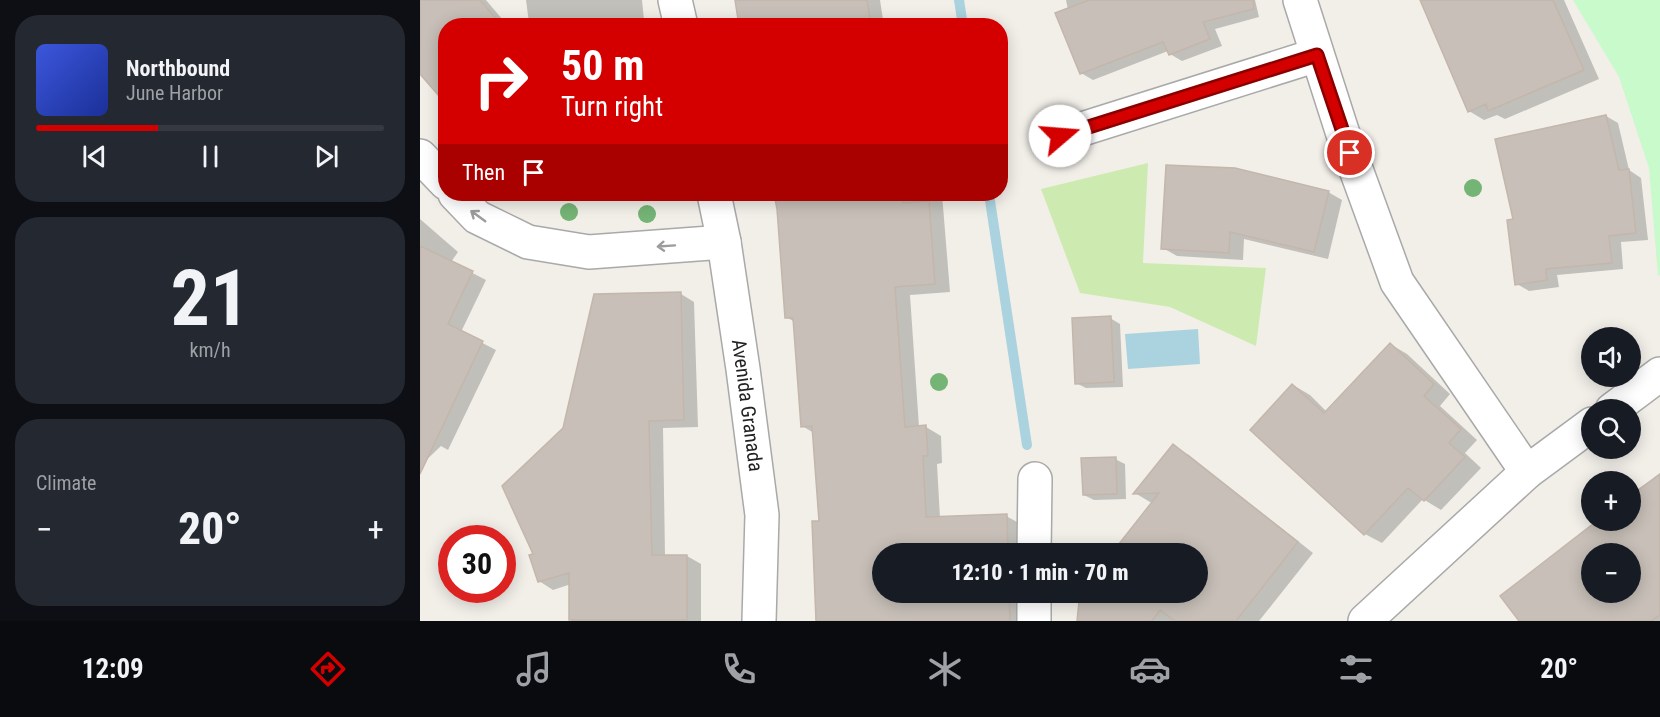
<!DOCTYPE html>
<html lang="en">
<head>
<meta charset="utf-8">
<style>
	body { margin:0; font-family:"Roboto Condensed",sans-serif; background:#242831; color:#f1f3f6; height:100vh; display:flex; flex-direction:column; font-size:22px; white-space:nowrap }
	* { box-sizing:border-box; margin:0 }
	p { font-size:20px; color:#9ea1a6 }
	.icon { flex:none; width:33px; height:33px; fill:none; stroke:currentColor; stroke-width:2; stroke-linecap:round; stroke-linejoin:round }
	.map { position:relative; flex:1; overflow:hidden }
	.sheet { display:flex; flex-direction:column; gap:15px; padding:15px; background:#0d0f14; width:420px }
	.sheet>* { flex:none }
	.guide { position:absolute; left:18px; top:18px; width:570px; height:183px; border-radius:24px; box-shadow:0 3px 15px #0003; background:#d40000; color:#fff; overflow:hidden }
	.fabs { position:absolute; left:1161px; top:327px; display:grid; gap:12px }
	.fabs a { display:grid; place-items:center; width:60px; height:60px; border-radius:50%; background:#171b24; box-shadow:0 3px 15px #0003; font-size:30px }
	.speed { position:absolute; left:18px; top:525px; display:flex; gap:12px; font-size:30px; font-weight:700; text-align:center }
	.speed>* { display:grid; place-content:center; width:78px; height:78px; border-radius:50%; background:#171b24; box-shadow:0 3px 15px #0003; line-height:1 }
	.speed .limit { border:9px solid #d22; background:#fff; color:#111 }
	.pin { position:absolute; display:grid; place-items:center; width:51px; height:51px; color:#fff; margin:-26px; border:3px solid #fff; border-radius:50%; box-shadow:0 2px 6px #0007 }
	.me { position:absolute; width:66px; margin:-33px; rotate:72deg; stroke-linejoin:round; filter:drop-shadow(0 0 4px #0008) }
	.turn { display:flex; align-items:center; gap:21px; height:126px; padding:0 24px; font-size:27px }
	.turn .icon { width:78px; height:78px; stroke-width:2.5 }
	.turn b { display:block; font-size:42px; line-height:51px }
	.then { display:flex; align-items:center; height:57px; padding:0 24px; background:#0003; gap:12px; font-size:22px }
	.big { font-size:45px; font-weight:800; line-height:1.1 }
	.sheet .widget { flex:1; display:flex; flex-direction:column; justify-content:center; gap:9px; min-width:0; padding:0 21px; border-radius:24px; background:#242831 }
	.sheet .dial { align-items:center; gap:0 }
	.dial b { font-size:78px; line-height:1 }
	.song { display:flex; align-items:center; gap:18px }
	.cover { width:72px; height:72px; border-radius:9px; background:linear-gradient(135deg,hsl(230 70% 55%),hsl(230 70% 35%)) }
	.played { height:6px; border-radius:3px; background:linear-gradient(90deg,#d40000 35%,#363941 35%) }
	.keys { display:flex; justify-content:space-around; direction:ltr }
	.heat { display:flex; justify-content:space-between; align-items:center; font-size:33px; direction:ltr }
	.trip { position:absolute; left:452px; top:543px; width:336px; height:60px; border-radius:30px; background:#171b24; box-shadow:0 3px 15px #0003; font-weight:800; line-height:60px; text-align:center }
	.dock { display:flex; height:96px; justify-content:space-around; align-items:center; background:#090b0e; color:#9ea1a6 }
	.dock .icon { width:42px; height:42px }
	.dock .current { color:#d40000 }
	.dock b { font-size:27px; color:#f1f3f6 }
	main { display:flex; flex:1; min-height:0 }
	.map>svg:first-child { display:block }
	.grass { fill:#cdebb0 }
	.park { fill:#c8facc }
	.water { fill:#aad3df }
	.shadow { fill:#0003; fill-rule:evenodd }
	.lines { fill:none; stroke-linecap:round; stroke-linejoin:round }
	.stream { stroke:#aad3df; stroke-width:10 }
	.building { fill:#c7bfb8; stroke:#c4b6ab; stroke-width:1.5; fill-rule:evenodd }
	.minor-casing { stroke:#a9a9a9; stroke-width:36 }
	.minor { stroke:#fff; stroke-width:33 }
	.tree { fill:#74b475 }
	.oneway { stroke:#9c9c9c }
	.route-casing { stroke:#8a0000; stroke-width:15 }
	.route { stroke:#d40000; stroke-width:10 }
	.labels { text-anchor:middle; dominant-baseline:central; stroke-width:6; stroke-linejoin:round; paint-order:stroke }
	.street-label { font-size:20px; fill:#222; stroke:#fff }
</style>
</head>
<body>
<main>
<section class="sheet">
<div class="widget">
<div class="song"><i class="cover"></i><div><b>Northbound</b><p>June Harbor</p></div></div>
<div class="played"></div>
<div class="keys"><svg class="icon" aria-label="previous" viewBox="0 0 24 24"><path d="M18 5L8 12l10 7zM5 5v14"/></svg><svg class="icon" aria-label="pause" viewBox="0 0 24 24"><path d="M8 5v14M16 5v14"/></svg><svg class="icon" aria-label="next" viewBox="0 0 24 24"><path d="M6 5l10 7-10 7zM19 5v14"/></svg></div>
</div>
<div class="widget dial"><b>21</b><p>km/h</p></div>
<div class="widget"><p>Climate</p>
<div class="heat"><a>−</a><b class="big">20°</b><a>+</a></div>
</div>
</section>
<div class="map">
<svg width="1240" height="621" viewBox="0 0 1240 621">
	<rect width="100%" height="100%" fill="#f2efe9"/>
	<path class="grass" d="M 728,163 L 723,263 L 846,268 L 836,346 L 750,307 L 660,293 L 621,189 Z"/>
	<path class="park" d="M 1153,0 L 1240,0 L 1240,275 L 1238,276 L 1229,168 L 1199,77 Z"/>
	<path class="water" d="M 778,329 L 780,364 L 708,369 L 705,334 Z"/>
	<path class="shadow" d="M 0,0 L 66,0 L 88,26 L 26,26 L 0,72 Z
		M 106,0 L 222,0 L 224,20 L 172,26 L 114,26 L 109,23 Z
		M 317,0 L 460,0 L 464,26 L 323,26 Z
		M 646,0 L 835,0 L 839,17 L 795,29 L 802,46 L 762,61 L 750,54 L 748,51 L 673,80 L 661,73 Z
		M 1002,0 L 1144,0 L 1179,79 L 1085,119 L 1077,115 L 1064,120 L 1049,111 Z
		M 1186,116 L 1198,123 L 1209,170 L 1221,178 L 1228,240 L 1201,242 L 1203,269 L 1137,275 L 1139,287 L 1109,291 L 1097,284 L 1095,221 Z
		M 908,192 L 922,200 L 908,259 L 824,239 L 823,260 L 757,256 L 743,248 Z
		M 356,194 L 522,194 L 530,292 L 490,295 L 499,427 L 506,427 L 521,436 L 522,463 L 517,464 L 520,518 L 586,516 L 601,524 L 602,554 L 462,554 L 462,592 L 603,592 L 604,621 L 397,621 L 400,522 L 394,433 L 382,426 L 375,322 L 366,317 L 358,209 Z
		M 0,219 L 38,252 L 31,262 L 66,280 L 41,332 L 76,350 L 28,450 L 21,446 L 0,466 Z
		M 261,294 L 274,302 L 278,427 L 243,428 L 245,556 L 267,556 L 281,564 L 281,621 L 151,621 L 151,584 L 133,590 L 119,581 L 115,554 L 144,429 Z
		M 690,318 L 700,324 L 703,387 L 666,388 L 656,383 Z
		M 970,344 L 987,354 L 1030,394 L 1020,406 L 1057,440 L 1045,453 L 1061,468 L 1021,510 L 1003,499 L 962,543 L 945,534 L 873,385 L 890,395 L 907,412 Z
		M 753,446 L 769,455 L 893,553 L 839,621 L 772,621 L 774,597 L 755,621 L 658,621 L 777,592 L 777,554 L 734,502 L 730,502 L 715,493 Z
		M 695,459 L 705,464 L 706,499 L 674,500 L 664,495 Z
		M 1240,473 L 1240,621 L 1101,621 L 1082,596 L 1210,520 L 1210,498 ZM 1172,554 L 1210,554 L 1210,592 L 1172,592 Z"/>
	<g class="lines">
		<path class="stream" d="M 539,0 L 543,26
			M 569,194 L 607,445"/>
	</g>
	<path class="building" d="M 0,0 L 60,0 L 82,26 L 26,26 L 26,104 L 0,74 Z
		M 315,0 L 447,0 L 451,26 L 319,26 Z
		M 669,0 L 833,0 L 834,9 L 783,22 L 790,39 L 749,55 L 743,42 L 660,74 L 635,13 Z
		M 1000,0 L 1133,0 L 1164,70 L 1068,111 L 1066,104 L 1048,112 Z
		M 1186,115 L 1199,170 L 1209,169 L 1216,233 L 1189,236 L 1192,263 L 1126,269 L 1127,280 L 1095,285 L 1087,220 L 1093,219 L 1075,139 Z
		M 746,165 L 815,168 L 909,191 L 894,252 L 810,232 L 809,253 L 741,249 Z
		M 354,194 L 482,194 L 483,203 L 509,201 L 515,284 L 475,287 L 485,427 L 506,425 L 508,456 L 503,456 L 506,517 L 587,514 L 588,554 L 462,554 L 462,592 L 589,592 L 590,621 L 396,621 L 392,521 L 399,521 L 392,426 L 381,427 L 373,318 L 365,318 L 357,209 Z
		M 0,246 L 53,271 L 28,324 L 63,341 L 0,474 Z
		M 261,292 L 264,420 L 229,421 L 232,555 L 267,555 L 267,620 L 149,620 L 149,573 L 118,582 L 109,555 L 113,554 L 82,486 L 143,428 L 174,294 Z
		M 691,316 L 694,382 L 655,384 L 652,318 Z
		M 970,343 L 1014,384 L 1004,396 L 1041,429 L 1029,443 L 1045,457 L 1004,501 L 988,488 L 944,535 L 830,430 L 872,384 L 904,413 Z
		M 753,444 L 878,542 L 816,621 L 755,621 L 740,610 L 732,621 L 657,621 L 660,592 L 777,592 L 777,554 L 691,554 L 739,493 L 713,494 Z
		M 696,457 L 697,494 L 663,495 L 661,458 Z
		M 1240,474 L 1240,615 L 1231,621 L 1099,621 L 1080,596 L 1178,520 L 1210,520 L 1210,496 ZM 1172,554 L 1210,554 L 1210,592 L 1172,592 Z"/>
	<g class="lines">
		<defs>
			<g id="minor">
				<path d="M 255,0 L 261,26"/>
				<path d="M 880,0 L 922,131 L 977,282 L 1107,472"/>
				<path d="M 640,136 L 897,55"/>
				<path d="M 0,156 L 26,183"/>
				<path d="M 35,194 L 57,217 L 108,242 L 169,252 L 304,242"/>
				<path id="s1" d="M 294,194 L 304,242 L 323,369 L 342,515 L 339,621"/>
				<path d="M 1192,410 L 1240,374"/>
				<path d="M 614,554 L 615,479"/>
				<path d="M 614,621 L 614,592"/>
				<path d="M 945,621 L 1107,472 L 1172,424"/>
			</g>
		</defs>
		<use href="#minor" class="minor-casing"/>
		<use href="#minor" class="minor"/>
	</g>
	<g class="tree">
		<circle cx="1053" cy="188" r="9"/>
		<circle cx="149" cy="212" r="9"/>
		<circle cx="227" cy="214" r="9"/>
		<circle cx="519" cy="382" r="9"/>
	</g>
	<defs><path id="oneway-shaft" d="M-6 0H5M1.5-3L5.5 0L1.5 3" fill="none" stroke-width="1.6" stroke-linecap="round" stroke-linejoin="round" transform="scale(1.5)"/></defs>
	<g class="oneway">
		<use href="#oneway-shaft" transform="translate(58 216) rotate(-144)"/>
		<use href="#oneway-shaft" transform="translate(246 246) rotate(176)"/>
	</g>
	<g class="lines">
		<defs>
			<path id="route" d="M 640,136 L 897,55 L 930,153"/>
		</defs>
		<use href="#route" class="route-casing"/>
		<use href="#route" class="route"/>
	</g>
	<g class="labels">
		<g class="street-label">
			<text stroke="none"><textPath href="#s1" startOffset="214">Avenida Granada</textPath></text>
		</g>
	</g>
</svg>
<div class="fabs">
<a><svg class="icon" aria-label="sound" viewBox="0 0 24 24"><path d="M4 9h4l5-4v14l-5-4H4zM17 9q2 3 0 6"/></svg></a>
<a><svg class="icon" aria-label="search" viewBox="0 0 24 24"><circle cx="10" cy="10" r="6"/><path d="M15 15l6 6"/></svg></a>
<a>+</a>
<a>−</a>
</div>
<div class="speed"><div class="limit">30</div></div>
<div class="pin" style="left:930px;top:153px;background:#d93025"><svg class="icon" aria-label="arrive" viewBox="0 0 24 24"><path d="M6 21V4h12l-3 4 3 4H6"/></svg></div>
<svg class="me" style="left:640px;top:136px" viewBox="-20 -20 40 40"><circle r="19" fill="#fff"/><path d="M0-13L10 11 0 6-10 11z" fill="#d40000"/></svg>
<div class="trip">12:10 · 1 min · 70 m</div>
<div class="guide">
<div class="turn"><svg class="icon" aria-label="right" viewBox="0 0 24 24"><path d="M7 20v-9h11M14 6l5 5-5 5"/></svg><div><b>50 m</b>Turn right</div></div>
<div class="then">Then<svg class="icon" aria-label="arrive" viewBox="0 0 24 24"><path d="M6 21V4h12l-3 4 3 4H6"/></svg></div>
</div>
</div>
</main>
<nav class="dock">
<b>12:09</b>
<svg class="icon current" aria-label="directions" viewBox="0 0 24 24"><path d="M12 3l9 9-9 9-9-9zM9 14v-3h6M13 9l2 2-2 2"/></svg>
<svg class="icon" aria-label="music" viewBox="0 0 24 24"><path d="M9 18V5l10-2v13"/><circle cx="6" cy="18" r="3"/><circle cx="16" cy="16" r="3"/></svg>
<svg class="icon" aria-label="phone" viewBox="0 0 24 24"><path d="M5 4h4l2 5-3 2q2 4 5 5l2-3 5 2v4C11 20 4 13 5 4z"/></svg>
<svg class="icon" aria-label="climate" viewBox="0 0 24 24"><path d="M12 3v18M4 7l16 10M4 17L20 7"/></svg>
<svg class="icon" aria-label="car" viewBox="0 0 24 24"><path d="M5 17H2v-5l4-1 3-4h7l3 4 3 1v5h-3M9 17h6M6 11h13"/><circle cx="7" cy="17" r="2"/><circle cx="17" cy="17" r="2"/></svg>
<svg class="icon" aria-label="filters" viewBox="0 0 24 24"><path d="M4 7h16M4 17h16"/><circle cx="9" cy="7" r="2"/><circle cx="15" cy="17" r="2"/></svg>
<b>20°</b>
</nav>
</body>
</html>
